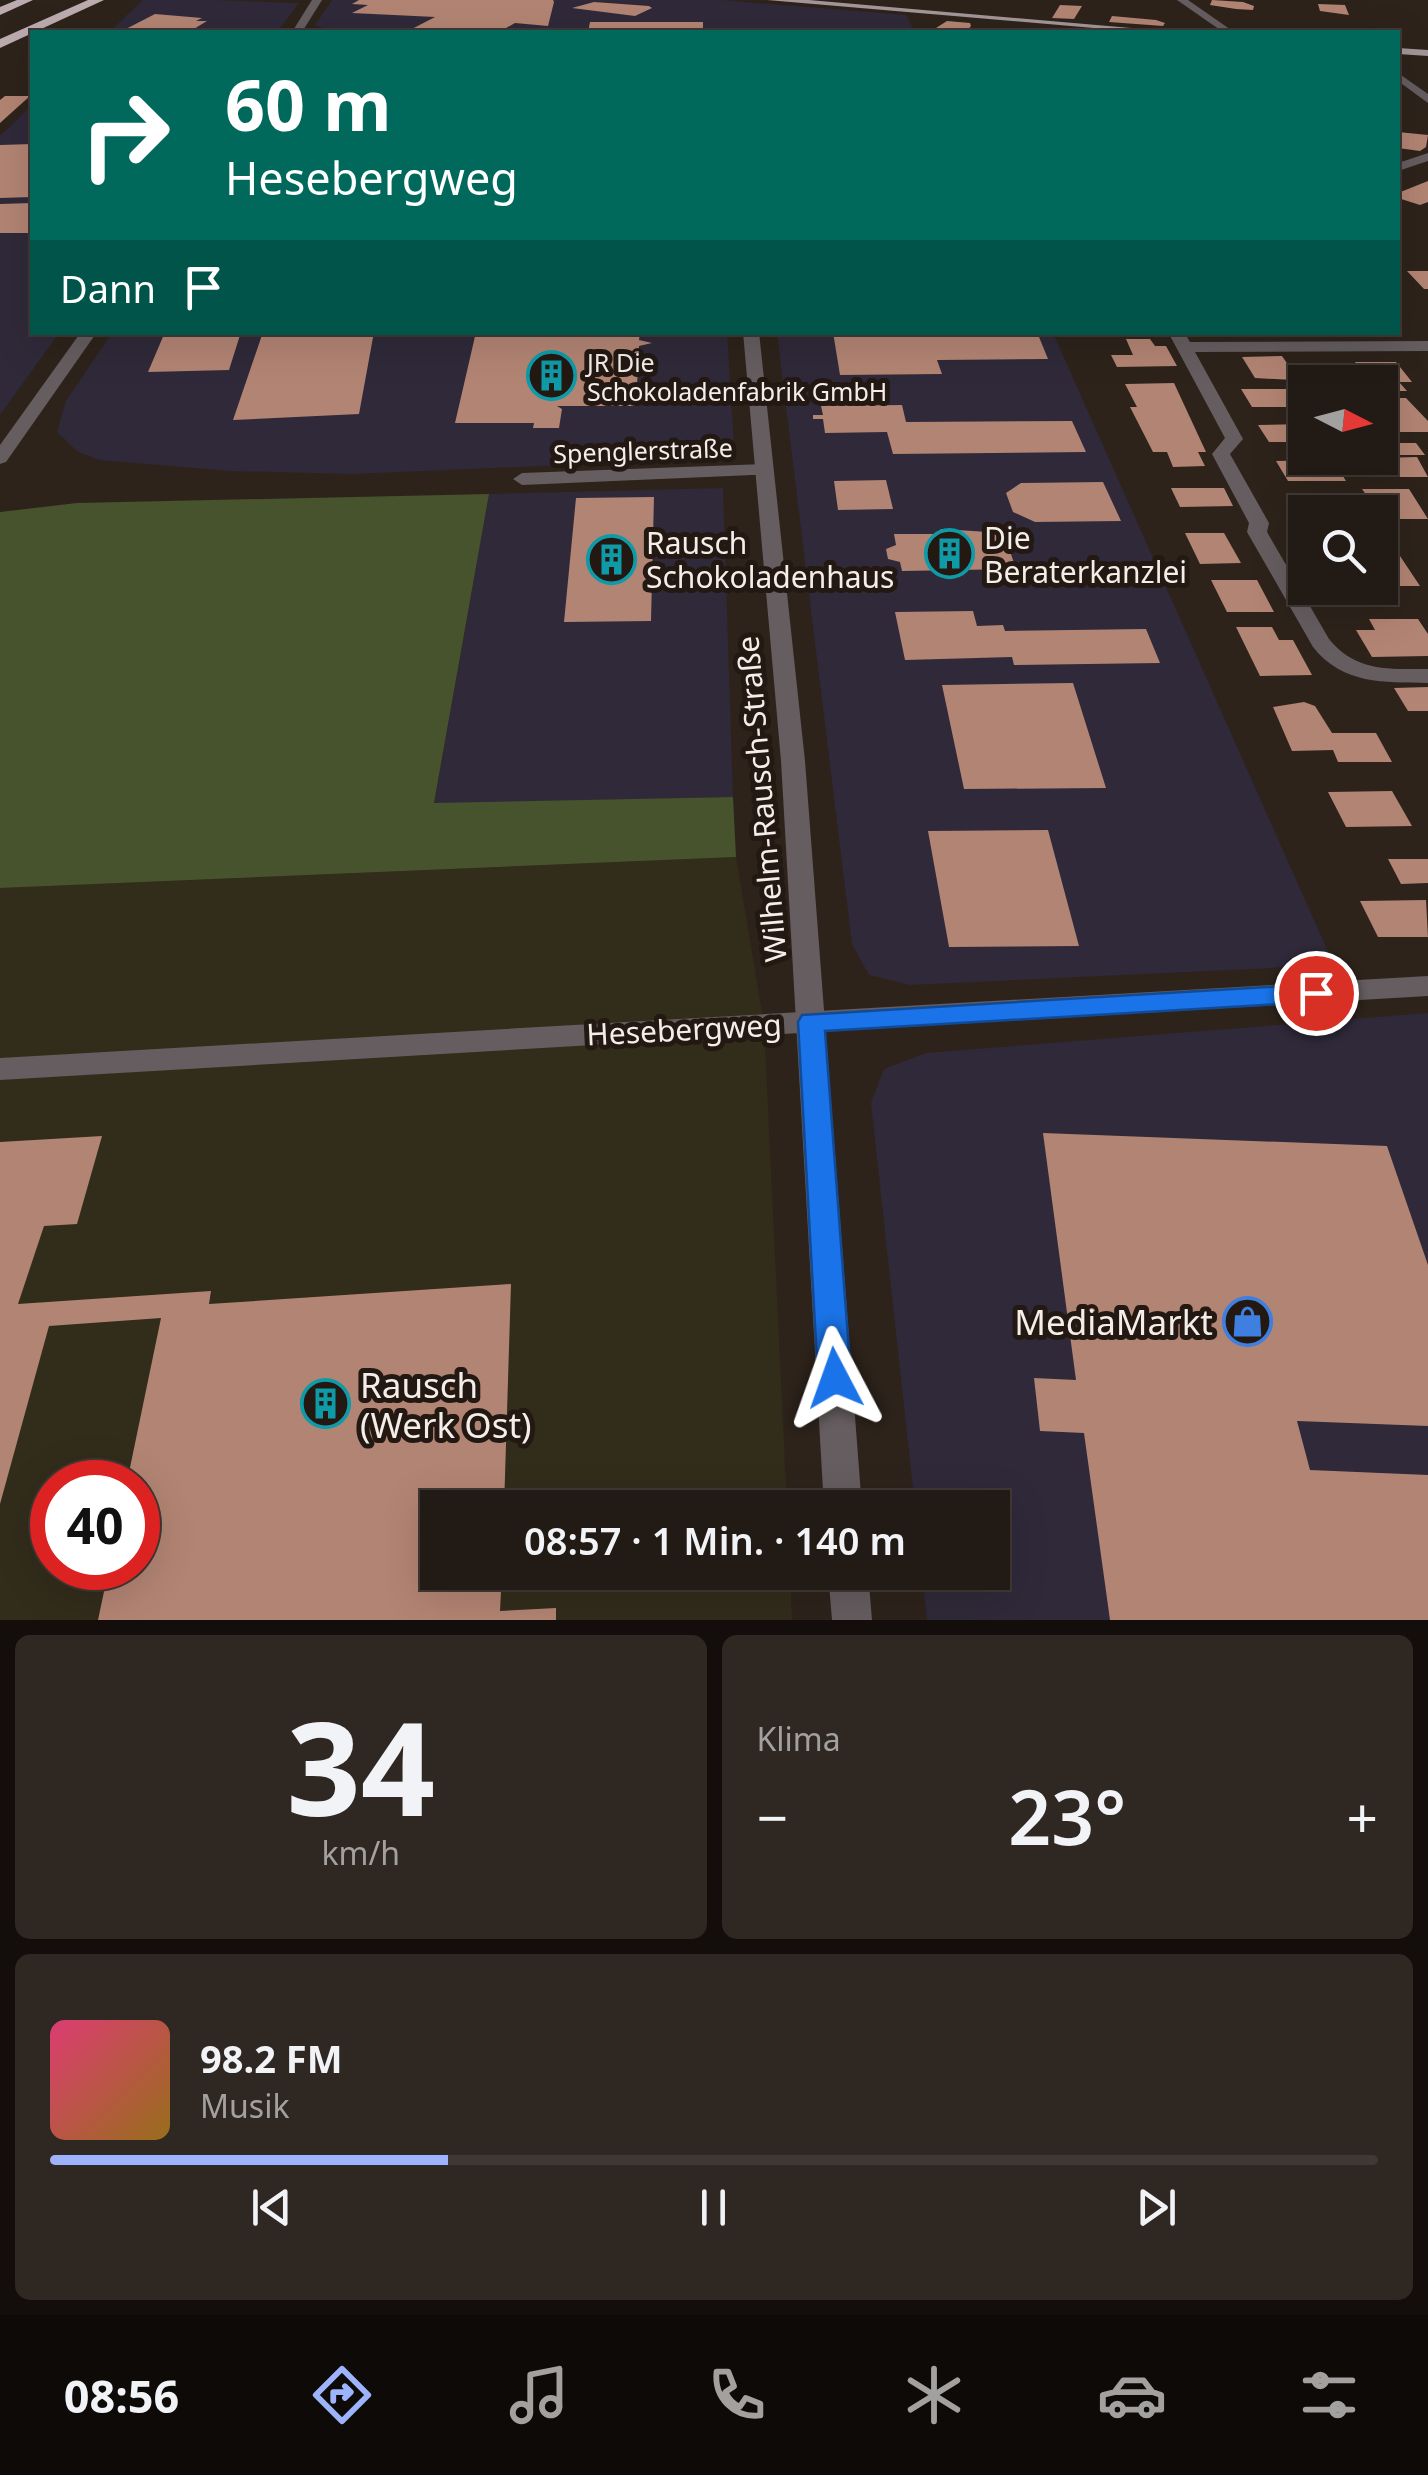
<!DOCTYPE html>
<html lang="de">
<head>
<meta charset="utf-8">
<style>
	body { margin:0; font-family:"Noto Sans",sans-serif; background:#2e2722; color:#f1f3f6; height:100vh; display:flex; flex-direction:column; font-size:38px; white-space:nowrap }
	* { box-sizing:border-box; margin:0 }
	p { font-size:32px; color:#a2a1a0 }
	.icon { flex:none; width:55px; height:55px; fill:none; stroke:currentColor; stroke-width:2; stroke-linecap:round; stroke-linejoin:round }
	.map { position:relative; height:1620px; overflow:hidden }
	.side { display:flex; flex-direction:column; gap:15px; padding:15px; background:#130e0b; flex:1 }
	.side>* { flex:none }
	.hud { position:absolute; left:30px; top:30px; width:1370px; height:305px; border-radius:0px; box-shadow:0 10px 40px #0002,0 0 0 2px #3f3834; background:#00695c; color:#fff; overflow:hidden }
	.needle { width:65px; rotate:96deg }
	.buttons { position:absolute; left:1288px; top:365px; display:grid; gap:20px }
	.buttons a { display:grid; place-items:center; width:110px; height:110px; border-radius:0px; background:#221a14; box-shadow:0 10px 40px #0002,0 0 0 2px #3f3834; font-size:50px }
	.speed { position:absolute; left:30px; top:1460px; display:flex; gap:20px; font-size:50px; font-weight:700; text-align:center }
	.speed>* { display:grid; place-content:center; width:130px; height:130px; border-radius:50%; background:#221a14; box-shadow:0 10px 40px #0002,0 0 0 2px #3f3834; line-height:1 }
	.speed .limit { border:15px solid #d22; background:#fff; color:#111 }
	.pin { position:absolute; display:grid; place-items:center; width:85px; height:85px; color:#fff; margin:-42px; border:5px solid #fff; border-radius:50%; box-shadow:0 2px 10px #0007 }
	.me { position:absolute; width:110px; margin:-55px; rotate:356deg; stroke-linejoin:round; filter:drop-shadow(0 0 8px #0008) }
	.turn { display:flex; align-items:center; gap:35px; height:210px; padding:0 30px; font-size:45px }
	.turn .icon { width:130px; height:130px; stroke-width:2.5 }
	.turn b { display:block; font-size:70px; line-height:85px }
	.then { display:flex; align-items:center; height:95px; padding:0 30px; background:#0003; gap:20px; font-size:38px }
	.big { font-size:75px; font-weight:600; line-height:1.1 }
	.side .widget { flex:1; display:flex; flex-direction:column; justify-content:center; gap:15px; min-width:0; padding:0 35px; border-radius:15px; background:#2e2722 }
	.side .dial { align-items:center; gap:0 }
	.dial b { font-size:130px; line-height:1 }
	.song { display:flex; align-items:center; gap:30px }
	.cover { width:120px; height:120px; border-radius:15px; background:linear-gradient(135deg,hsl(340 70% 55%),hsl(40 70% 35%)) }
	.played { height:10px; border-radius:5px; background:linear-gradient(90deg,#9db4fd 30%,#3f3834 30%) }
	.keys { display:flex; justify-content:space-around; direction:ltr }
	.heat { display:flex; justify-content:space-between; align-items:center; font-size:55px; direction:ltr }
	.side .tiles { flex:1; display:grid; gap:15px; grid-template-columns:1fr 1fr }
	.widget:last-child { grid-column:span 2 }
	.trip { position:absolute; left:420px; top:1490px; width:590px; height:100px; border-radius:0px; background:#221a14; box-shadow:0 10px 40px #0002,0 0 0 2px #3f3834; font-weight:600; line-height:100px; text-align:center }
	.tabs { display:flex; height:160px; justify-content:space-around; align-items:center; background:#0e0a08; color:#a2a1a0 }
	.tabs .icon { width:70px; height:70px }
	.tabs .current { color:#9db4fd }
	.tabs b { font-size:45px; color:#f1f3f6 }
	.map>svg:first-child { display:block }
	.commercial { fill:#2f2939 }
	.industrial { fill:#322c1b; fill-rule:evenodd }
	.green { fill:#47532c }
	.building { fill:#b28473 }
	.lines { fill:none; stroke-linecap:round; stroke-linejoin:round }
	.minor { fill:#655d5f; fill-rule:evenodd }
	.tertiary { fill:#655d5f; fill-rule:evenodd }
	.primary { fill:#a49698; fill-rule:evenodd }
	.motorway { fill:#bdacaf; fill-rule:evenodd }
	.route { fill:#1a73e8; stroke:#114b97; stroke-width:2.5 }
	.labels { text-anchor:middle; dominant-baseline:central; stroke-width:10; stroke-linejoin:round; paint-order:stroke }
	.far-poi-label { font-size:25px; fill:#f4ede8; stroke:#231912; text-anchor:start }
	.far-street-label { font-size:25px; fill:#f4ede8; stroke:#231912 }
	.poi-label { font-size:30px; fill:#f4ede8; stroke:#231912; text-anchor:start }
	.street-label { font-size:30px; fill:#f4ede8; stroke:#231912 }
	.near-poi-label { font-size:35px; fill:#f4ede8; stroke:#231912; text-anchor:end }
</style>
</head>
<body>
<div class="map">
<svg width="1428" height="1620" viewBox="0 0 1428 1620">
	<rect width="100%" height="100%" fill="#2d231b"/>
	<path class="commercial" d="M 143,0 L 214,0 L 299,3 L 277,32 L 109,32 Z
		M 332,0 L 721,0 L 906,15 L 915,32 L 332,32 L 315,25 Z
		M 32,105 L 32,332 L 59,333 L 0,415 L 0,136 Z
		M 727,332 L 734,447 L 706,459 L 353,474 L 230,471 L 100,460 L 78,452 L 57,432 L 66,401 L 112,333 Z
		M 777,333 L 1053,333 L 1334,965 L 910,985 L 869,975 L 852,944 Z
		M 723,488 L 733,797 L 434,804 L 489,494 Z
		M 1428,1013 L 1428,1620 L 927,1620 L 922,1573 L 992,1572 L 992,1508 L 915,1507 L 871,1103 L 884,1069 L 926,1053 Z"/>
	<path class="industrial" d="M 736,857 L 764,1024 L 787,1507 L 438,1508 L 438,1572 L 790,1573 L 792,1620 L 0,1620 L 0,888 ZM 52,1482 L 138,1482 L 138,1568 L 52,1568 Z"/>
	<path class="green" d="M 489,494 L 434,803 L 733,797 L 736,857 L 0,888 L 0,512 L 77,503 Z"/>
	<path class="building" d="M 359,0 L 553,0 L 554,2 L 548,26 L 515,23 L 499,32 L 406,32 L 435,17 L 352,13 L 368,5 L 352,4 Z
		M 1212,0 L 1243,2 L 1254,6 L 1253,10 L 1236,9 L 1210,5 Z
		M 594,2 L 649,6 L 652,8 L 635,16 L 572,8 Z
		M 1318,4 L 1345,5 L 1349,15 L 1320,11 Z
		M 1060,5 L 1082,6 L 1074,19 L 1052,18 Z
		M 155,14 L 202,18 L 196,21 L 207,21 L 189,32 L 120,32 Z
		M 1112,16 L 1156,20 L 1165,23 L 1163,26 L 1109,22 Z
		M 947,21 L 970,23 L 971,26 L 967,31 L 936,28 Z
		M 590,22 L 703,22 L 703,32 L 588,32 Z
		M 5,96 L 30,96 L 0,123 L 0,100 Z
		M 1398,132 L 1428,135 L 1426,147 L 1420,151 L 1398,148 Z
		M 32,144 L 32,197 L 0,198 L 0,145 Z
		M 1428,181 L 1428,202 L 1420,205 L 1398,198 L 1398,193 Z
		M 32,203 L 32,233 L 0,233 L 0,204 Z
		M 1407,271 L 1428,271 L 1428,289 L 1424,289 Z
		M 165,332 L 241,332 L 229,370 L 148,372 Z
		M 263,332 L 374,332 L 359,414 L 233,420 Z
		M 476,332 L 640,332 L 639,340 L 652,343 L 639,346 L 636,406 L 557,406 L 562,409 L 559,428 L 533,428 L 534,423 L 455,423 Z
		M 833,332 L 1037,332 L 1048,359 L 937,360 L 942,374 L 840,375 Z
		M 1126,339 L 1150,339 L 1155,346 L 1166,346 L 1177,366 L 1117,367 L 1111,355 L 1133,355 Z
		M 1282,356 L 1293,372 L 1307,372 L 1313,381 L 1255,378 L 1242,357 Z
		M 1355,362 L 1396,362 L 1412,382 L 1399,382 L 1407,391 L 1380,391 L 1381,382 L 1375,374 L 1365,375 Z
		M 1174,383 L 1206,452 L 1198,452 L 1205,466 L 1173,467 L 1167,452 L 1153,452 L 1130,407 L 1137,407 L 1125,384 Z
		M 1241,389 L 1305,389 L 1305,407 L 1252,407 Z
		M 1380,398 L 1406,398 L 1428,421 L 1428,432 L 1380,432 L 1380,418 L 1388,418 Z
		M 902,405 L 906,422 L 1072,421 L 1086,452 L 893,454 L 887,432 L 825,433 L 823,419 L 813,419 L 813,415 L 823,415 L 821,406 Z
		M 1305,424 L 1305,442 L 1269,442 L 1258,425 Z
		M 1391,443 L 1416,443 L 1425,455 L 1400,455 Z
		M 1417,457 L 1428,477 L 1393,477 L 1379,458 Z
		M 1333,460 L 1346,481 L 1288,481 L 1276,461 Z
		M 886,480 L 893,509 L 838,510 L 834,481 Z
		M 1103,482 L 1121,521 L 1035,522 L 1013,512 L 1006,493 L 1021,483 Z
		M 1171,488 L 1224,488 L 1233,506 L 1180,507 Z
		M 1362,489 L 1409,489 L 1428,519 L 1383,519 Z
		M 654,497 L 651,621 L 564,622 L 576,498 Z
		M 941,529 L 1004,533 L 1016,569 L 902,571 L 900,562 L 888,559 L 886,549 L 896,545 L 894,534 L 936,534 Z
		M 1185,533 L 1224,533 L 1241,563 L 1200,564 Z
		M 1400,556 L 1420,586 L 1380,586 L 1380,557 Z
		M 1211,580 L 1257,580 L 1274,612 L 1227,612 Z
		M 1323,588 L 1377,588 L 1385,600 L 1331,601 Z
		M 973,611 L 977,626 L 1003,625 L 1005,631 L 1146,629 L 1160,663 L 1014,665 L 1012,657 L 905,660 L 895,612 Z
		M 1369,619 L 1418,619 L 1428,634 L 1428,656 L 1372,657 L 1356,630 L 1375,630 Z
		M 1236,627 L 1272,627 L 1279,640 L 1293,640 L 1312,675 L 1260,676 Z
		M 1073,683 L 1106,788 L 964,789 L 942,685 Z
		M 1428,687 L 1428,711 L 1408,711 L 1394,688 Z
		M 1304,702 L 1315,706 L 1332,733 L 1376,733 L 1392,762 L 1338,762 L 1333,750 L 1292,751 L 1273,707 Z
		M 1392,791 L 1412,826 L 1346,827 L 1328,792 Z
		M 1048,830 L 1079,946 L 949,947 L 928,831 Z
		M 1388,859 L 1428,859 L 1428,883 L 1401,884 Z
		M 1426,900 L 1428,937 L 1378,937 L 1360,901 Z
		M 1043,1133 L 1387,1146 L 1428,1265 L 1428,1426 L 1297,1421 L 1310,1470 L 1428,1475 L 1428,1620 L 1110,1620 L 1084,1433 L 1040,1431 L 1034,1378 L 1076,1380 Z
		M 102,1136 L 77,1224 L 44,1226 L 18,1304 L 211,1291 L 209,1304 L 511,1284 L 504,1508 L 438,1508 L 438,1572 L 502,1572 L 500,1611 L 556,1608 L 556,1620 L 98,1620 L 109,1568 L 138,1568 L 138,1482 L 127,1482 L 161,1318 L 49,1326 L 0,1504 L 0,1142 Z"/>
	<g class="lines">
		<path class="minor" d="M 1177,0 L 1188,0 L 1234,32 L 1223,32 Z
			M 1398,73 L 1428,94 L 1428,103 L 1398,81 Z
			M 1428,153 L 1428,161 L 1398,171 L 1398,163 Z
			M 1168,332 L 1184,332 L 1190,342 L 1428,341 L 1428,351 L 1195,352 L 1243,439 L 1230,454 L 1269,523 L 1267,532 L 1329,639 C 1356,672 1388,669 1428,669 L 1428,683 C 1384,682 1343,685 1313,647 L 1247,532 L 1249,523 L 1212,454 L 1225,438 Z
			M 766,464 L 773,466 L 773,474 L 522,485 L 513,479 L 522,473 Z
			M 1428,976 L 1428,996 L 0,1080 L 0,1058 Z"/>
		<path class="tertiary" d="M 312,0 L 322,0 L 302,32 L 292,32 Z
			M 81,332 L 97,332 L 6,462 L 0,464 L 0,445 Z
			M 743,332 L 759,332 L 805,761 L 862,1508 L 824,1508 L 781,761 Z
			M 828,1572 L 868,1572 L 872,1620 L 832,1620 Z"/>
		<path class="primary" d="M 767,0 L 809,0 L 1177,32 L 1140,32 Z
			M 1398,48 L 1428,50 L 1428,56 L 1398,54 Z"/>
		<path class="motorway" d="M 17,0 L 33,0 L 0,15 L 0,7 Z
			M 88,0 L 104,0 L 0,48 L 0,39 Z"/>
	</g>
	<path class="route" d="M 1316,984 L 1329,993 L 1316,1002 L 825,1031 L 851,1378 L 846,1388 L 835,1393 L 823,1388 L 818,1378 L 798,1022 L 802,1015 Z"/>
	<defs>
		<symbol id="building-ring" viewBox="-11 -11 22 22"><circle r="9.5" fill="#231912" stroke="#0f9aa8" stroke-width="1.5"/><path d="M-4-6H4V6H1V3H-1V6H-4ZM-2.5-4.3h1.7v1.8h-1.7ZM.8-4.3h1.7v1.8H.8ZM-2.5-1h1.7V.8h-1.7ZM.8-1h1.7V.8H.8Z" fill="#0f9aa8"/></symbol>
		<symbol id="shop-ring" viewBox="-11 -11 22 22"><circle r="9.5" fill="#231912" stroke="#3f7fe0" stroke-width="1.5"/><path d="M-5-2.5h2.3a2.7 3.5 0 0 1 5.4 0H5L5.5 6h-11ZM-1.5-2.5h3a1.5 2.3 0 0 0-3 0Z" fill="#3f7fe0"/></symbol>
	</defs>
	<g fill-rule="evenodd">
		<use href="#building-ring" x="524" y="348" width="55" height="55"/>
		<use href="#building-ring" x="922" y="526" width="55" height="55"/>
		<use href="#building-ring" x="584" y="532" width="55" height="55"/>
		<use href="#shop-ring" x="1220" y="1294" width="55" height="55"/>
		<use href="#building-ring" x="298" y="1376" width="55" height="55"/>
	</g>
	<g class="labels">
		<g class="far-poi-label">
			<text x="587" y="362">JR Die<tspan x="587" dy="29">Schokoladenfabrik GmbH</tspan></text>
		</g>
		<g class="far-street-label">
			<text transform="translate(643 450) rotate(-2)">Spenglerstraße</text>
		</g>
		<g class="poi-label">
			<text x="984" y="537">Die<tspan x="984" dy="34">Beraterkanzlei</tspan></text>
			<text x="646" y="542">Rausch<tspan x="646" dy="34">Schokoladenhaus</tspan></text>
		</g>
		<g class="street-label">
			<text transform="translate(761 799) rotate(-95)">Wilhelm-Rausch-Straße</text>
			<text transform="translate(684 1029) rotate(-3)">Hesebergweg</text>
		</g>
		<g class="near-poi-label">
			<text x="1213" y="1321">MediaMarkt</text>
			<text x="360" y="1384" text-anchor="start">Rausch<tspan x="360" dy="40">(Werk Ost)</tspan></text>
		</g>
	</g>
</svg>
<div class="buttons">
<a><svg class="needle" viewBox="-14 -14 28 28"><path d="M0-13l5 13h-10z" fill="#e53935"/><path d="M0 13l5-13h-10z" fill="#a2a1a0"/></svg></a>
<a><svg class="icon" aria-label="search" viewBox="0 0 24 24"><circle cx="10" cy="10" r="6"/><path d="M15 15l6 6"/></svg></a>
</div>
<div class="speed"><div class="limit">40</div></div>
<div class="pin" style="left:1316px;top:993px;background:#d93025"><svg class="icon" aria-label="arrive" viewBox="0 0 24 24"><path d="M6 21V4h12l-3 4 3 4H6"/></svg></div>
<svg class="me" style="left:835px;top:1378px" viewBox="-20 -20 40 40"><path d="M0-17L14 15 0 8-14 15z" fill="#1a73e8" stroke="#fff" stroke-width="4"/></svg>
<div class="trip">08:57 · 1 Min. · 140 m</div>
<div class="hud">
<div class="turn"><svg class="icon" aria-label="right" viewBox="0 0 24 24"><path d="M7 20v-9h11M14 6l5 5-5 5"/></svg><div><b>60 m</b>Hesebergweg</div></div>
<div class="then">Dann<svg class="icon" aria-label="arrive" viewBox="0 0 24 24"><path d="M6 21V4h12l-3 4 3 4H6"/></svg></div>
</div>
</div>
<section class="side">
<div class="tiles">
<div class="widget dial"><b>34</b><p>km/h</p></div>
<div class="widget"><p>Klima</p>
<div class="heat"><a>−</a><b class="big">23°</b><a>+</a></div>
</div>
<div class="widget">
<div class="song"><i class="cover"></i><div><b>98.2 FM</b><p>Musik</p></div></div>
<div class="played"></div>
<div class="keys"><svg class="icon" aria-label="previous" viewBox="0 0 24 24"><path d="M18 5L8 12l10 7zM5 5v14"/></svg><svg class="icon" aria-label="pause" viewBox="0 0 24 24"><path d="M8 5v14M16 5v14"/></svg><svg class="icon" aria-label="next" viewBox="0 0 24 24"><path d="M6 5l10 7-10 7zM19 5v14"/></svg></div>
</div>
</div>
</section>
<nav class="tabs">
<b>08:56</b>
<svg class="icon current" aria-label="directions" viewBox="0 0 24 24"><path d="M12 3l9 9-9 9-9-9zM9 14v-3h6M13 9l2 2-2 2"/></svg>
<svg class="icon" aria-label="music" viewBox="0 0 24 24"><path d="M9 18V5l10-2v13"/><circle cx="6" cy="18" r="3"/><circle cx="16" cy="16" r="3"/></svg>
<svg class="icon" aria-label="phone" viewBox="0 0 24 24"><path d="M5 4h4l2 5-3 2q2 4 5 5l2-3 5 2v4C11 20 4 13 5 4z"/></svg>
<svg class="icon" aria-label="climate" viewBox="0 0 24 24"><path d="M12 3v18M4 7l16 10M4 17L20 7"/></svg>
<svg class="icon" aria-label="car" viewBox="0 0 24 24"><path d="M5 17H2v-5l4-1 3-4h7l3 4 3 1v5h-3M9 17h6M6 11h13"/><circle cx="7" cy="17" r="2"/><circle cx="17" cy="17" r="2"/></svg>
<svg class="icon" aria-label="filters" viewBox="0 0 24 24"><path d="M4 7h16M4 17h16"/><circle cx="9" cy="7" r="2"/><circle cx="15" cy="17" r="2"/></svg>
</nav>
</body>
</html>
